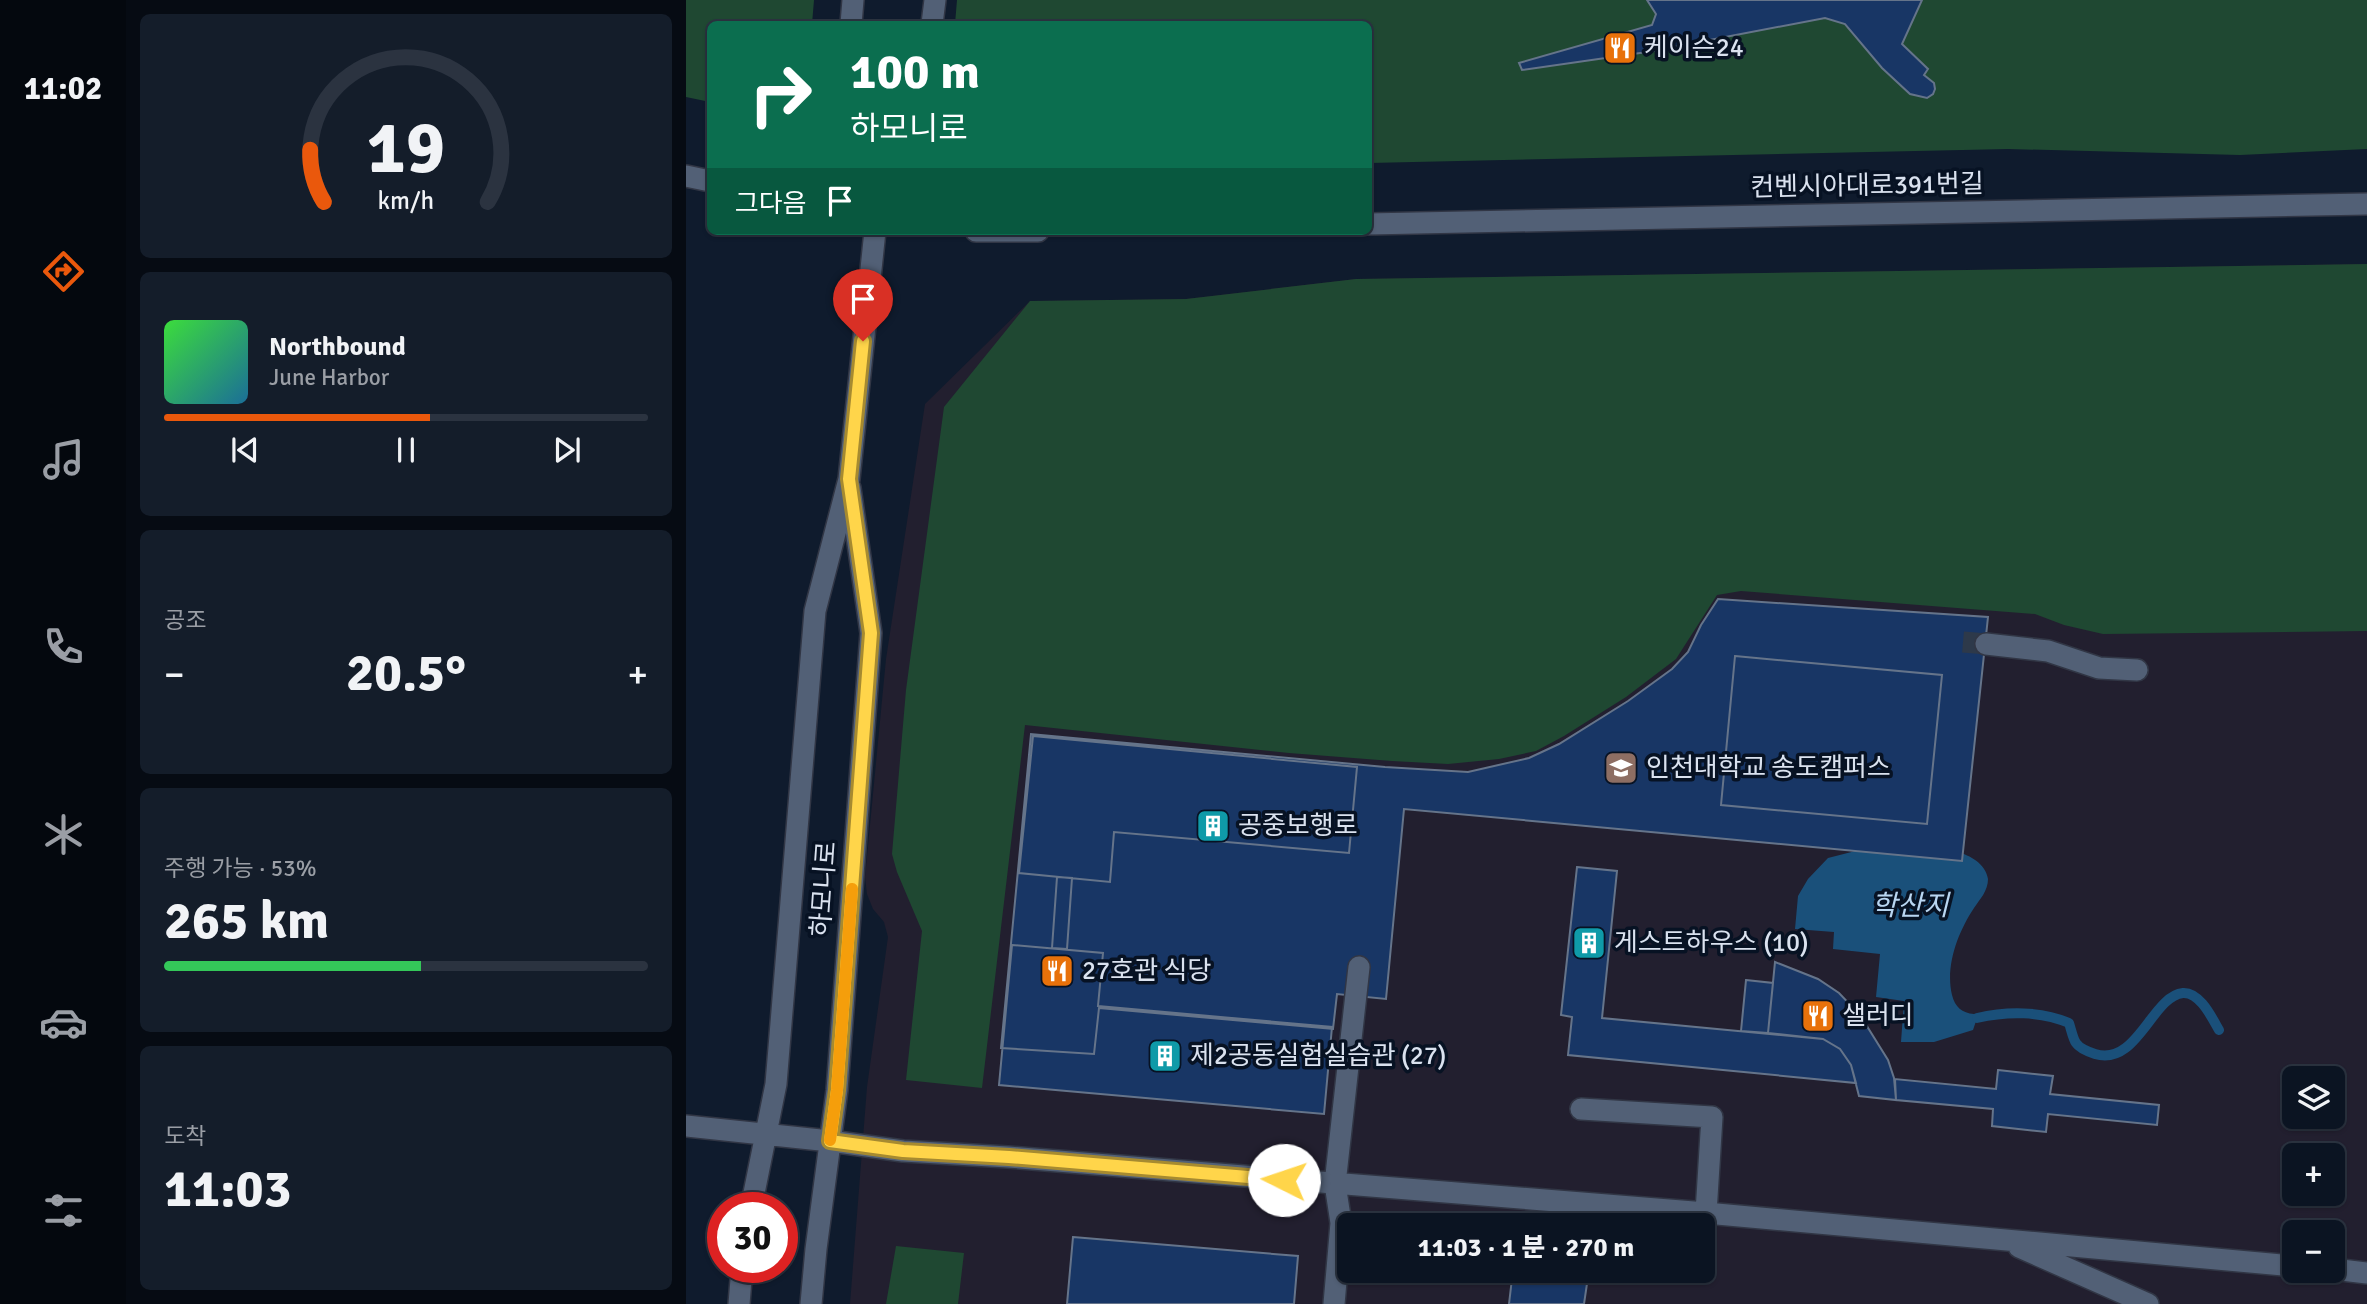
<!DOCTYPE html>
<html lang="ko">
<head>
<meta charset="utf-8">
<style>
	body { margin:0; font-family:Signika,"Noto Sans KR",sans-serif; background:#141d2a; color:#f1f3f6; height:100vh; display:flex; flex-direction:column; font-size:26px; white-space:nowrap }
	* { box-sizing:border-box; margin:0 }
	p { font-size:23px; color:#9a9ea5 }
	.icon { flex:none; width:38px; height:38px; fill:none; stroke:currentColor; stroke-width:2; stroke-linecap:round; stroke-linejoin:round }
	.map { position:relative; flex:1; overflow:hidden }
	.drawer { display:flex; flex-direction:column; gap:14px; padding:14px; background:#060b13; width:560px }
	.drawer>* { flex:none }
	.top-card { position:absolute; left:21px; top:21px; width:665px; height:214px; border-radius:10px; box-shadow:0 2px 5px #0004,0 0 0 2px #2b3340; background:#0b6e4f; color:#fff; overflow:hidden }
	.controls { position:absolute; left:1596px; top:1066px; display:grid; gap:14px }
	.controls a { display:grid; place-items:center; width:63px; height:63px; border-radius:10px; background:#0b1422; box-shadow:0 2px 5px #0004,0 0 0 2px #2b3340; font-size:35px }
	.speed { position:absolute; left:21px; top:1192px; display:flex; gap:14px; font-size:35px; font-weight:700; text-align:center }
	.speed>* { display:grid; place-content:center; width:91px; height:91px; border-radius:50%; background:#0b1422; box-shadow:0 2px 5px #0004,0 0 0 2px #2b3340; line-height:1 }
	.speed .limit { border:10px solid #d22; background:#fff; color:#111 }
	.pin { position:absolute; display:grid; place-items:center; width:60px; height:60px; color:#fff; margin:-72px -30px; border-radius:50% 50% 50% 0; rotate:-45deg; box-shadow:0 0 7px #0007 }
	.pin .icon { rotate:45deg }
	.me { position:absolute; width:77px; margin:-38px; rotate:274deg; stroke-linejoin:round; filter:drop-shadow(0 0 5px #0008) }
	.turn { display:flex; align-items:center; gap:24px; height:147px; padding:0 28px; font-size:32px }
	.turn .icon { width:91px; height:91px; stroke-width:2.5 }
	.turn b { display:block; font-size:49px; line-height:60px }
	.then { display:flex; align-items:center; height:66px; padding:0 28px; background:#0003; gap:14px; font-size:26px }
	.big { font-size:52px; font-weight:800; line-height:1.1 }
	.drawer .widget { flex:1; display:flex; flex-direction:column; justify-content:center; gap:10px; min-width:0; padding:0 24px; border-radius:10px; background:#141d2a }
	.drawer .dial { align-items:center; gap:0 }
	.dial svg { height:182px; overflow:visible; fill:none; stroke:#2b3340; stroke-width:7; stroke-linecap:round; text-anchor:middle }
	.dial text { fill:#f1f3f6; stroke:none }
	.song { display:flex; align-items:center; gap:21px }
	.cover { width:84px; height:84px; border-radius:10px; background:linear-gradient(135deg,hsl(120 70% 55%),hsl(200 70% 35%)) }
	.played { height:7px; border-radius:4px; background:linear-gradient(90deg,#ea580c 55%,#2b3340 55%) }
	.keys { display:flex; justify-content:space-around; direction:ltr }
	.heat { display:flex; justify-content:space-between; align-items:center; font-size:38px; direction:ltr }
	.charge { height:10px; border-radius:5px; background:linear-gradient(90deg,#34c759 53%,#2b3340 0) }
	.trip { position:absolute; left:651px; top:1213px; width:378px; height:70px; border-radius:10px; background:#0b1422; box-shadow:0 2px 5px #0004,0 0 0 2px #2b3340; font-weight:800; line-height:70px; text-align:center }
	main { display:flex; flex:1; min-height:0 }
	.menu { display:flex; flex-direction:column; width:126px; justify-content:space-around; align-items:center; background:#04080e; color:#9a9ea5 }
	.menu .icon { width:49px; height:49px }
	.menu .active { color:#ea580c }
	.menu b { font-size:32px; color:#f1f3f6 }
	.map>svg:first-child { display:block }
	.education { fill:#221f2f; fill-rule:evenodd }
	.green { fill:#1f4832 }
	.water { fill:#1a507a }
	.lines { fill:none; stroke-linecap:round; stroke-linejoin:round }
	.stream { stroke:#1a507a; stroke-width:10 }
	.building { fill:#183665; stroke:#65748a; stroke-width:2 }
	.minor-tunnel { stroke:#2d394a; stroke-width:21; stroke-dasharray:21 10; stroke-linecap:butt }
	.minor-casing { stroke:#313645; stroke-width:24 }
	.minor { stroke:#526076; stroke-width:21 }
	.route-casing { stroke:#a68a30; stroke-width:18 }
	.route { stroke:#ffd54a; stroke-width:12 }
	.slow { stroke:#f59e0b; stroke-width:12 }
	.labels { text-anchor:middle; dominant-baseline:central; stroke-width:7; stroke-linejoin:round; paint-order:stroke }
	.poi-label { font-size:26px; fill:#dae2ef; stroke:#071223; text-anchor:start }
	.street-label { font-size:26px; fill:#dae2ef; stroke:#071223 }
	.water-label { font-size:28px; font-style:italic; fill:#b9d6f1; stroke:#071223 }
</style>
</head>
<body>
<main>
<nav class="menu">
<b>11:02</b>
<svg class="icon active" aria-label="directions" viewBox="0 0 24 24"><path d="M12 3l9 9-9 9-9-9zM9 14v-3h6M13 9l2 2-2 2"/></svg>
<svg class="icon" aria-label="music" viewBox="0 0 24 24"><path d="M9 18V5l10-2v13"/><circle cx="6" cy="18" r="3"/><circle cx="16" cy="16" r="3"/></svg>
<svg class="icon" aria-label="phone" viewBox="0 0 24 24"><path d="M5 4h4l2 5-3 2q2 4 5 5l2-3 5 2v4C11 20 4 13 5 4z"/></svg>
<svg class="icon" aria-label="climate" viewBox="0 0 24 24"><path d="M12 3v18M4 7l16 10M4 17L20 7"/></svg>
<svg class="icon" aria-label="car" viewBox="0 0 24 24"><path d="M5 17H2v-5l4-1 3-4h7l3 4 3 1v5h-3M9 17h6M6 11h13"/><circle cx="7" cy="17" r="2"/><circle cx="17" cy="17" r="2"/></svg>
<svg class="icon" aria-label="filters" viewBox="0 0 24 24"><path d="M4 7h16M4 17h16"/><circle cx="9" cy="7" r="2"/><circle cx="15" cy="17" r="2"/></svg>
</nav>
<section class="drawer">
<div class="widget dial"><svg viewBox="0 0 100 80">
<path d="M14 69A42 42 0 1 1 86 69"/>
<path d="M14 69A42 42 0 0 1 8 46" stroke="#ea580c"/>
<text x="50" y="56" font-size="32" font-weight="700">19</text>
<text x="50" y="72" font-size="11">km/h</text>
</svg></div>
<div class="widget">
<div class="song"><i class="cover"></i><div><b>Northbound</b><p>June Harbor</p></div></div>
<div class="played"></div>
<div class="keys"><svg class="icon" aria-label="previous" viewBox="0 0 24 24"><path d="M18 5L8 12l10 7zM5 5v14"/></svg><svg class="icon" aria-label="pause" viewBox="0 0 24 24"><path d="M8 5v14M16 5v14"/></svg><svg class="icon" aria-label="next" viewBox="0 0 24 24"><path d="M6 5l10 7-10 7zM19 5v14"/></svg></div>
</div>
<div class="widget"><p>공조</p>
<div class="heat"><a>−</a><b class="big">20.5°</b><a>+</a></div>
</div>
<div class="widget"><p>주행 가능 · 53%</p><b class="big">265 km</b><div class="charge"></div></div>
<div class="widget"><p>도착</p><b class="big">11:03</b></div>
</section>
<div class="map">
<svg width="1681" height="1304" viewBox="0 0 1681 1304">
	<rect width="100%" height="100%" fill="#0f1b2d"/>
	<path class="education" d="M 1681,264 L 1681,1304 L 164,1304 L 181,1087 L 202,937 L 198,922 L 187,909 L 181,894 L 179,877 L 200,659 L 239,404 L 344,301 L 500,299 L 670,279 ZM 1608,1078 L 1647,1078 L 1647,1116 L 1608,1116 ZM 1608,1155 L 1647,1155 L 1647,1194 L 1608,1194 ZM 663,1225 L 1017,1225 L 1017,1270 L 663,1270 ZM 1608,1232 L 1647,1232 L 1647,1270 L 1608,1270 Z"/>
	<path class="green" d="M 0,0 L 128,0 L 126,24 L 24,24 L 24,102 L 0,97 Z
		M 271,0 L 1681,0 L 1681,149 L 1554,155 L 1322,149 L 683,163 L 682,24 L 269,24 Z
		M 1681,264 L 1681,631 L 1417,634 L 1378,625 L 1349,614 L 1055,591 L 1031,595 L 990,659 L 940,697 L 878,736 L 850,751 L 813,759 L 762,764 L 706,761 L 603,753 L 339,725 L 296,1088 L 220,1080 L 236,931 L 211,872 L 206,854 L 220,690 L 258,407 L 344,301 L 500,299 L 670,279 Z
		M 210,1246 L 278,1253 L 272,1304 L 200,1304 Z"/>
	<path class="water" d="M 1185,847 C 1208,848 1251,846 1271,852 C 1284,855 1300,864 1302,879 C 1302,891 1294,899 1288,908 C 1272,932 1259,966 1266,995 C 1269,1007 1276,1013 1288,1014 L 1291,1018 L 1287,1030 L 1248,1042 L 1215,1042 L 1218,1001 L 1190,997 L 1194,954 L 1147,949 L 1148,932 L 1109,929 L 1112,896 L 1122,879 L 1142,858 Z"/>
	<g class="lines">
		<path class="stream" d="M 1291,1018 C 1321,1011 1355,1011 1383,1023 C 1385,1029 1387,1039 1390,1043 C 1394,1049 1403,1052 1409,1054 C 1451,1067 1466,996 1497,993 C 1514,992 1526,1018 1533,1030"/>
	</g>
	<path class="building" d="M 961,0 L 1236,0 L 1216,44 L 1242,69 L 1238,75 L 1248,83 L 1249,89 L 1247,94 L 1241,98 L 1224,94 L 1196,68 L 1159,24 L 1139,18 L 961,52 L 836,70 L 833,63 L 966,25 L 970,14 Z
		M 1032,599 L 1302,617 L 1276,861 L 718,809 L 700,999 L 651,994 L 647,1029 L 413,1008 L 408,1054 L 315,1048 L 345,734 L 699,767 L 782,772 L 843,758 L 873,744 L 942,701 L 986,669 L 1002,652 L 1015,625 Z
		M 1049,656 L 1256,675 L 1241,824 L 1035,805 Z
		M 347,736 L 671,767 L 663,853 L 428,832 L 424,882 L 333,873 Z
		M 891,867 L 931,871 L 916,1018 L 1137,1039 L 1154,1049 L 1165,1065 L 1170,1083 L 882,1055 L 886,1017 L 875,1015 Z
		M 371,877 L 386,878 L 381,949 L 366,948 Z
		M 326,945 L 417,953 L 412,1006 L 646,1027 L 638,1114 L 313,1085 Z
		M 1089,962 L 1132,979 L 1153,993 L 1174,1015 L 1202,1060 L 1208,1078 L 1210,1100 L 1173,1096 L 1165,1065 L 1154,1049 L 1137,1039 L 1082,1033 Z
		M 1060,980 L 1087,983 L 1082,1033 L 1055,1031 Z
		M 1312,1070 L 1367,1076 L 1364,1094 L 1473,1105 L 1471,1125 L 1362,1114 L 1360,1132 L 1306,1126 L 1307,1109 L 1210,1100 L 1209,1079 L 1310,1089 Z
		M 387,1237 L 612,1256 L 608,1304 L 381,1304 Z
		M 827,1270 L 902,1277 L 898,1304 L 823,1304 Z"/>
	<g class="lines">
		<path class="minor-tunnel" d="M 1277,642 L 1300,644"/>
		<defs>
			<path id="minor" d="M 165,24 L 167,0
				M 246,24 L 249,0
				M 0,176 L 24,181
				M 682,224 L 1681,204
				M 290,231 L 352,231
				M 1300,644 L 1362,651 L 1413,668 L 1451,670
				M 895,1109 L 1026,1117 L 1020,1213
				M 0,1126 L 144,1141 L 217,1151 L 322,1157 L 1020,1213 L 1608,1266
				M 65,1208 L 90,1084 L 129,611 L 163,479 L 189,231
				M 1333,1247 L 1462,1304
				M 1647,1269 L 1681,1273
				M 53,1304 L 56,1267
				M 125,1304 L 130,1249 L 151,1090 L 185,633 L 164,488
				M 648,1304 L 655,1223 L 649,1184 L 673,967"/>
		</defs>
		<use href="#minor" class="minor-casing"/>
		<use href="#minor" class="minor"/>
	</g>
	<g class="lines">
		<defs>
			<path id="route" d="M 177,341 L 163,479 L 185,633 L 151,1090 L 144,1141 L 217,1151 L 323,1157 L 598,1180"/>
		</defs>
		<use href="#route" class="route-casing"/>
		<use href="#route" class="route"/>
		<path class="slow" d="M 144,1140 L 151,1090 L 166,889"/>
	</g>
	<defs>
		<symbol id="restaurant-square" viewBox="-11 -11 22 22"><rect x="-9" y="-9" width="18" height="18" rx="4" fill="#e8710a" stroke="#071223"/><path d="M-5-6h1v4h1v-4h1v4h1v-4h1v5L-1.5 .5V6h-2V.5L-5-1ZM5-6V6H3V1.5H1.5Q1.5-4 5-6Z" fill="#fff"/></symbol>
		<symbol id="university-square" viewBox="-11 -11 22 22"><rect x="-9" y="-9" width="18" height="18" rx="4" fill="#8d6e63" stroke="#071223"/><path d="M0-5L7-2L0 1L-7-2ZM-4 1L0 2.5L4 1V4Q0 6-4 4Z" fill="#fff"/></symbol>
		<symbol id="building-square" viewBox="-11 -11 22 22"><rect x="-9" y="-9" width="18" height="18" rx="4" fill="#0f9aa8" stroke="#071223"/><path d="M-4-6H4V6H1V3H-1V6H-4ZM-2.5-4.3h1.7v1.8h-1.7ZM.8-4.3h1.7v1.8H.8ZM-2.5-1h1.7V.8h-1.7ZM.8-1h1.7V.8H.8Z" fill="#fff"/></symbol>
	</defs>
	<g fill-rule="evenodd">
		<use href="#restaurant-square" x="915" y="29" width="38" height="38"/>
		<use href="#university-square" x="916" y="749" width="38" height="38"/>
		<use href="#building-square" x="508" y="807" width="38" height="38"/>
		<use href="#building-square" x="884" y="924" width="38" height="38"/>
		<use href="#restaurant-square" x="352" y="952" width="38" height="38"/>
		<use href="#restaurant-square" x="1113" y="997" width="38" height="38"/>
		<use href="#building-square" x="460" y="1037" width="38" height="38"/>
	</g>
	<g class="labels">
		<g class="poi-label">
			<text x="958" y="48">케이슨24</text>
			<text x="960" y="768">인천대학교 송도캠퍼스</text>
			<text x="552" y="826">공중보행로</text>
			<text x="928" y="943">게스트하우스 (10)</text>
			<text x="396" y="971">27호관 식당</text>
			<text x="1156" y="1016">샐러디</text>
			<text x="504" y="1056">제2공동실험실습관 (27)</text>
		</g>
		<g class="street-label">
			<text transform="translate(1181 186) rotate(-1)">컨벤시아대로391번길</text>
			<text transform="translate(138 889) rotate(-86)">하모니로</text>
		</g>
		<g class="water-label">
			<text x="1224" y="906">학산지</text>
		</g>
	</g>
</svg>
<div class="controls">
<a><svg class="icon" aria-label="layers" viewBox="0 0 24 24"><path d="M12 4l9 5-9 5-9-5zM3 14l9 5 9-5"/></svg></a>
<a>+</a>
<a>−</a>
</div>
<div class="speed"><div class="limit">30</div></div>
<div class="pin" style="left:177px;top:341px;background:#d93025"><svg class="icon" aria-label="arrive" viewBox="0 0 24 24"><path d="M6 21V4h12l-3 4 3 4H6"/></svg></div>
<svg class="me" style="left:598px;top:1180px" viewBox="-20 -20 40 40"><circle r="19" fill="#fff"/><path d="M0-13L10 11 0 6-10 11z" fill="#ffd54a"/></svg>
<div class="trip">11:03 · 1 분 · 270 m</div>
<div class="top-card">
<div class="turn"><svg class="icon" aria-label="right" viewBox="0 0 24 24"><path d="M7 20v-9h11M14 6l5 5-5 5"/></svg><div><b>100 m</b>하모니로</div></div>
<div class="then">그다음<svg class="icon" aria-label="arrive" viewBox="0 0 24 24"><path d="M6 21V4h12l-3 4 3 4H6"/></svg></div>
</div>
</div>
</main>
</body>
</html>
